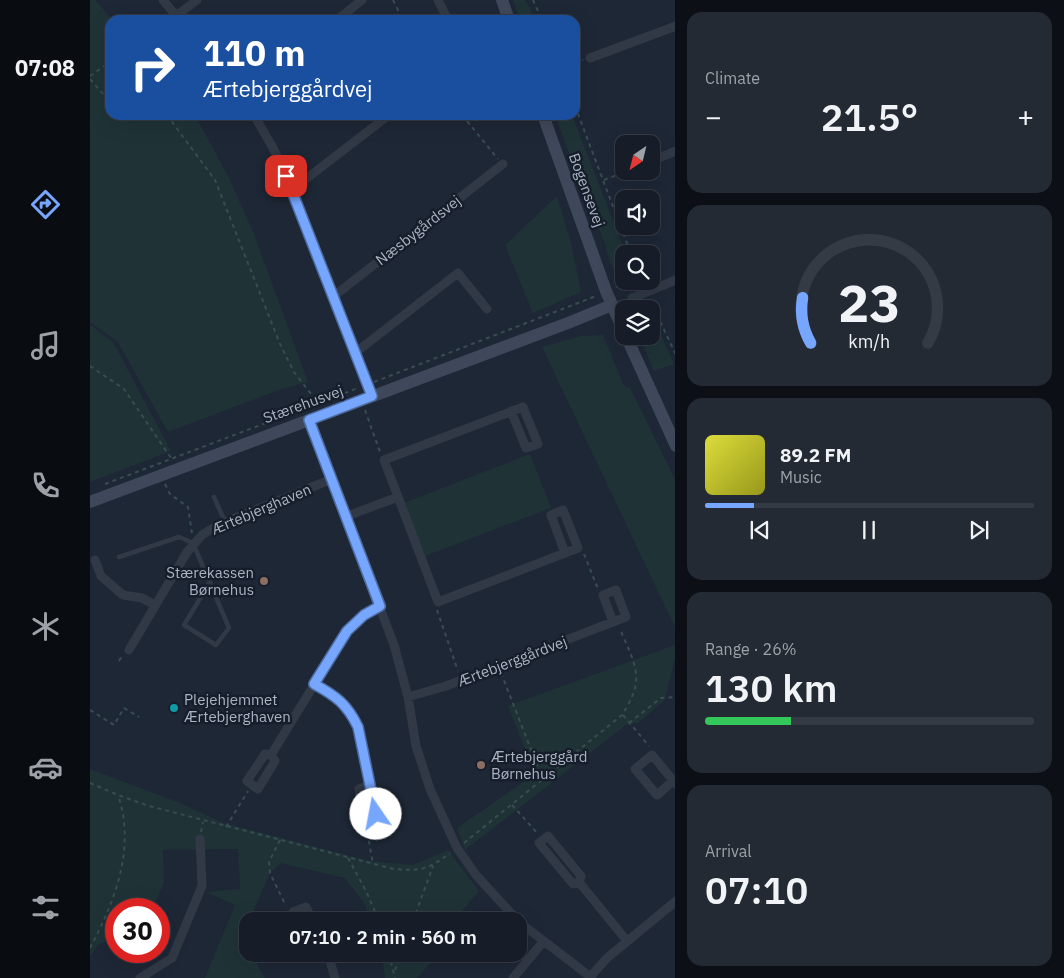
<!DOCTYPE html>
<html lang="en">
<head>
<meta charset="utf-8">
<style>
	body { margin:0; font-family:"IBM Plex Sans",sans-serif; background:#232a34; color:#f1f3f6; height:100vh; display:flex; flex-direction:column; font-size:19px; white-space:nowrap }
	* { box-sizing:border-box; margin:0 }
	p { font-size:16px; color:#9ea2a8 }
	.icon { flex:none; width:28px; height:28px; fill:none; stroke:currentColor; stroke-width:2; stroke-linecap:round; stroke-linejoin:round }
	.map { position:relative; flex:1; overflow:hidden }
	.sheet { display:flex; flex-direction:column; gap:12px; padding:12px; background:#0c1016; width:389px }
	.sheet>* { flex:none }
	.hud { position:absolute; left:15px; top:15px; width:475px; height:105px; border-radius:15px; box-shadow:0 5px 20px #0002,0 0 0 1px #353b45; background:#1a4fa0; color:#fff; overflow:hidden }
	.needle { width:32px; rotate:215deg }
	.tools { position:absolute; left:525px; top:135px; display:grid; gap:10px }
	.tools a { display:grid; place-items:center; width:45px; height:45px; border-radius:10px; background:#161d28; box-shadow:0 5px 20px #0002,0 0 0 1px #353b45; font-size:25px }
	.speed { position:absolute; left:15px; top:898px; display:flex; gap:10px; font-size:25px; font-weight:700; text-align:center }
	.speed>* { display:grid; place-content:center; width:65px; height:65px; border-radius:50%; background:#161d28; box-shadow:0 5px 20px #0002,0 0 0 1px #353b45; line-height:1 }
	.speed .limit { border:8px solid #d22; background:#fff; color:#111 }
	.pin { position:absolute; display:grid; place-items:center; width:42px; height:42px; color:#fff; margin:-21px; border-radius:10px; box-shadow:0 2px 8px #0006 }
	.me { position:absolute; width:55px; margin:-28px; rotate:348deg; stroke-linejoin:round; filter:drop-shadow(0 0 4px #0008) }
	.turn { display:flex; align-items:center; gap:18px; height:105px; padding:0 15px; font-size:22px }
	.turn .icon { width:65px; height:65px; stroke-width:2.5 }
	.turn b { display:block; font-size:35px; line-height:42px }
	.big { font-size:38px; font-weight:600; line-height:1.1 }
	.sheet .widget { flex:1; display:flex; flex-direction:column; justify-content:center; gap:8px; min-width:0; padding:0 18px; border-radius:15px; background:#232a34 }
	.sheet .dial { align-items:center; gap:0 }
	.dial svg { height:130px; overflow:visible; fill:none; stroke:#353b45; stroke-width:7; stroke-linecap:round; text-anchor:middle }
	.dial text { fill:#f1f3f6; stroke:none }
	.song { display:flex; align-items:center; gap:15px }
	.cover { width:60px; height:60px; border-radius:8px; background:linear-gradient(135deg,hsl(60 70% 55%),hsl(60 70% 35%)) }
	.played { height:5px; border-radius:2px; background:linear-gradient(90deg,#76a6fd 15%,#353b45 15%) }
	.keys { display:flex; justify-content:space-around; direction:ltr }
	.heat { display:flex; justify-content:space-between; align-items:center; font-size:28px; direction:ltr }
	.charge { height:8px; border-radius:4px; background:linear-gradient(90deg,#34c759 26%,#353b45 0) }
	.trip { position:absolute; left:149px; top:912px; width:288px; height:50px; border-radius:15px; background:#161d28; box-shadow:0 5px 20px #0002,0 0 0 1px #353b45; font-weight:600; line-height:50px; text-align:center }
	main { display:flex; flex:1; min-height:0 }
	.tab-bar { display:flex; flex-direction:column; width:90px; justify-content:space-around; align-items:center; background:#090c10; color:#9ea2a8 }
	.tab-bar .icon { width:35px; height:35px }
	.tab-bar .selected { color:#76a6fd }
	.tab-bar b { font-size:22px; color:#f1f3f6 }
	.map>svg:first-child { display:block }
	.green { fill:#1f3337 }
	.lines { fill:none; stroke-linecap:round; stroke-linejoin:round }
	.path { stroke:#384d50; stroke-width:2; stroke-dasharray:4 4; stroke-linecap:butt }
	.lane { stroke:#313946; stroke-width:4.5 }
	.street { stroke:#313946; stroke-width:9 }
	.secondary { stroke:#3f485a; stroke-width:12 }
	.route-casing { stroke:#4d6ca4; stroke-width:12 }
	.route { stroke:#76a6fd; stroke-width:9 }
	.education-dot { fill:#8d6e63; stroke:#171e2b; stroke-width:2 }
	.culture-dot { fill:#0f9aa8; stroke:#171e2b; stroke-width:2 }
	.labels { text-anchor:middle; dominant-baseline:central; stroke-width:5; stroke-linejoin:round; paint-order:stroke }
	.street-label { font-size:15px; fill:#aab3c4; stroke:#171e2b }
	.poi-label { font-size:15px; fill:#aab3c4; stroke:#171e2b; text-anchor:start }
</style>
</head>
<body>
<main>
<nav class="tab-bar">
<b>07:08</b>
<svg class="icon selected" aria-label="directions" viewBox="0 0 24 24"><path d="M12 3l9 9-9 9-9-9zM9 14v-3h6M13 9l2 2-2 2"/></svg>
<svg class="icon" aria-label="music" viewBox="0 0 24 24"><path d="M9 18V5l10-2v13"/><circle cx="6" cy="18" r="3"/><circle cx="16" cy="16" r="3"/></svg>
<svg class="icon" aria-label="phone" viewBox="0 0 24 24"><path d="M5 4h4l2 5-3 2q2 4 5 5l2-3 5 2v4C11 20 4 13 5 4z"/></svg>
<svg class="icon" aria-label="climate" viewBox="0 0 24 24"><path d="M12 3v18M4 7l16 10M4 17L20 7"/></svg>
<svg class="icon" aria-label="car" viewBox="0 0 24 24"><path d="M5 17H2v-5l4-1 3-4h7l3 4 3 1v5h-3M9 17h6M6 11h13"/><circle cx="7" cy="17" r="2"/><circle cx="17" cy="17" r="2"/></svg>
<svg class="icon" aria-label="filters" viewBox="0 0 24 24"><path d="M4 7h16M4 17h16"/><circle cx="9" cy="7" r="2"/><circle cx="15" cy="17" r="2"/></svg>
</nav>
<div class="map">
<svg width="586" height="978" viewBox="0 0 586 978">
	<rect width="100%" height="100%" fill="#1e2736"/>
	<path class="green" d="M 0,0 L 5,0 L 23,20 L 20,20 L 20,115 L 105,115 L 139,178 L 164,234 L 218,382 L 192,389 L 78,432 L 28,342 L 0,322 Z
		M 423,0 L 434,0 L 437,3 L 446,20 L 430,20 Z
		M 465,115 L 482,115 L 536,254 L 534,254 L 534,278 L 531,279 C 516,267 518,240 505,223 Z
		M 467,196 L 481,243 L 491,292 L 443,313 L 415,245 Z
		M 561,312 L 584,364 L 564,371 L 549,336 L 561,336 Z
		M 0,325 L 23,342 L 81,451 L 0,482 Z
		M 513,335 L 534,386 L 540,388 L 585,479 L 585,627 L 452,347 L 491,336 Z
		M 440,454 L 461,508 L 335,556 L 314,503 Z
		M 585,645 L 585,657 L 575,700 L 548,723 L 536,725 L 375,850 L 367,828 L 445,774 L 418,706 Z
		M 0,769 L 90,803 L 133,823 L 280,861 L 323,865 L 358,850 L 389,891 L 363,921 L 282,921 L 274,903 L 255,878 L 191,863 L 180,873 L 159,921 L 158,921 L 152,937 L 157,947 L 158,954 L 161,954 L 175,978 L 115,978 L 145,905 L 116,892 L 150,889 L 148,849 L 73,850 L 74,883 L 62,909 L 26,909 L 26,939 L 9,944 L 0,957 Z
		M 292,954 L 335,954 L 335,955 L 342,961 L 327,978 L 295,978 Z"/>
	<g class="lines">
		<path class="path" d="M 303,0 L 313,20
			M 443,0 L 452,20
			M 485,64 L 493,60
			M 0,76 L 20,62
			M 0,79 L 20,102
			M 485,106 L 541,254
			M 77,115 L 125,180 L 190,344 L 204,372 L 228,403
			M 372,115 L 408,159
			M 514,180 L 537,171
			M 526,287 L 540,281
			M 560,300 L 586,355
			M 0,366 L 34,389 L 81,458
			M 284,382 L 506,296
			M 275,410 L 290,452
			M 15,484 L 268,388
			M 75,484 L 80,494 L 98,507 L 102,533
			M 494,554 L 508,589
			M 347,610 L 368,671
			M 29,661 L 33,654
			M 411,673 L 453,780
			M 0,710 L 24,725 L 34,708 L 49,717
			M 533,715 L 559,746
			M 539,723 L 571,698 L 586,697
			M 0,783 L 28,795 L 59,806 L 304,869 C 331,871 338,870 360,853
			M 422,805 L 448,834
			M 276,825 L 283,864
			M 136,827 L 158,791
			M 111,832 L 113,822
			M 190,840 L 179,862 L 180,873 L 196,906
			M 374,843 L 532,715 C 538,705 545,694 546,682 C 548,665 536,644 530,629
			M 258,858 L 276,891 L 289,921
			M 323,921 L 343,866
			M 0,948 C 25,901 46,848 28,795
			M 299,954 L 305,978
			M 247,957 L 254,954
			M 305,970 L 311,954"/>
		<path class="lane" d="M 124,497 L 135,522
			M 29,557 L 89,537 L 103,543 L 139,628 L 126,645 L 94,625 L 120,582"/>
		<path class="street" d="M 73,0 L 86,16 L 107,0
			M 348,0 L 358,20
			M 247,20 L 272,0
			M 500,58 L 586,26
			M 164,115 L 183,148 L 203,189 L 281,396
			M 561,161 L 586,151
			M 203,189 L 299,115
			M 244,296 L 413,164
			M 542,298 L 586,280
			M 265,353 L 368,273 L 397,309
			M 421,411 L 436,448 L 448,444 L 433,407 L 294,460 L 348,602 L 475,553
			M 219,420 L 304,645 L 318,697 L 326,746 L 340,789 L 367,848 L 386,875 L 429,922 L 502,978
			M 473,510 L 488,548 L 475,553 L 461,515 Z
			M 257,516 L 308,497
			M 5,560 L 11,576 L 33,595 L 52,598 L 65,605
			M 39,650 L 97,552 L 112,535 L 128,525 L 242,479
			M 224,684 C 246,696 257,703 268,727 L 286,814 L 274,816 L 269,789 L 280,785
			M 318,697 L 356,686 L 536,617 L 526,590 L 513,595 L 523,622
			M 181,755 L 175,754 L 157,781 L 168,789 L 185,761 L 181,755 L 257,631 L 274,615 L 290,606
			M 583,781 L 567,795 L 545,769 L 562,755 L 586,784
			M 489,882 L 483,884 L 449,843 L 458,836 L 491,876 L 489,882 L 537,941
			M 208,921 L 203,912 L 216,907 L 223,921
			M 238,954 L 245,978
			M 500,977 L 517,958 L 586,901
			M 50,978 L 82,958 L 112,886 L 110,839
			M 423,978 L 453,942"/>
		<path class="secondary" d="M 412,0 L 419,20
			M 453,115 L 516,291 L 534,332
			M 536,336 L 586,446
			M 0,502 L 478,323 L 522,305"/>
	</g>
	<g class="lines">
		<defs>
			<path id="route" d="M 196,176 L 282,396 L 219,420 L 290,606 L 274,615 L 257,631 L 224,684 C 246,696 257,704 268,727 L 286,814"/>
		</defs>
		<use href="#route" class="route-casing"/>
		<use href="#route" class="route"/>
	</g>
	<g class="education-dot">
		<circle cx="174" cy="581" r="5"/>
		<circle cx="391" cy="765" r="5"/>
	</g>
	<circle class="culture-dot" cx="84" cy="708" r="5"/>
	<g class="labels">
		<g class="street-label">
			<text transform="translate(497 190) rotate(70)">Bogensevej</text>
			<text transform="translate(328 230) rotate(-38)">Næsbygårdsvej</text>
			<text transform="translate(213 404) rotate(-20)">Stærehusvej</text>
			<text transform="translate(171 509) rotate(-23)">Ærtebjerghaven</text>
			<text transform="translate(422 661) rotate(-21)">Ærtebjerggårdvej</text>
		</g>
		<g class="poi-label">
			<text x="164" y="572" text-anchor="end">Stærekassen<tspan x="164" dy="17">Børnehus</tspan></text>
			<text x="94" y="699">Plejehjemmet<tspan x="94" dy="17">Ærtebjerghaven</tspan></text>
			<text x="401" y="756">Ærtebjerggård<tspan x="401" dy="17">Børnehus</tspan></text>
		</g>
	</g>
</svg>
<div class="tools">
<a><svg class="needle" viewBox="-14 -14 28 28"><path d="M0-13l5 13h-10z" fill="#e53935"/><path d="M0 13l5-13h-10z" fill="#9ea2a8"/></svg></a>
<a><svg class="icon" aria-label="sound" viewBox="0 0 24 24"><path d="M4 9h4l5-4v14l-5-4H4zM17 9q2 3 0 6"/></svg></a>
<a><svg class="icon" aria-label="search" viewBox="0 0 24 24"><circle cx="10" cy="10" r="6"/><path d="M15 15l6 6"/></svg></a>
<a><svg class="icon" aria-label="layers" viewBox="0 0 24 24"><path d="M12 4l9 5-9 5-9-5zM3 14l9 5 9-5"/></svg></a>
</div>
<div class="speed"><div class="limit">30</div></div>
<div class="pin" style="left:196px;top:176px;background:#d93025"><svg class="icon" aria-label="arrive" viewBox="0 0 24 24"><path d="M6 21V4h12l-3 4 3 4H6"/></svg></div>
<svg class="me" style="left:286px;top:814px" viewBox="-20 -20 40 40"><circle r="19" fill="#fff"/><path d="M0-13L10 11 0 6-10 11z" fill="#76a6fd"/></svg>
<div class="trip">07:10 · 2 min · 560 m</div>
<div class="hud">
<div class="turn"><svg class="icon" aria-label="right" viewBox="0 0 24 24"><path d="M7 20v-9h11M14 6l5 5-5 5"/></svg><div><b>110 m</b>Ærtebjerggårdvej</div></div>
</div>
</div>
<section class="sheet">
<div class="widget"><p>Climate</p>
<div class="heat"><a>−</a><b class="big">21.5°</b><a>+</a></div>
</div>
<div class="widget dial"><svg viewBox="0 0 100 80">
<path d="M14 69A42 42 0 1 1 86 69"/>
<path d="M14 69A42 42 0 0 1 9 41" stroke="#76a6fd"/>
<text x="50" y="56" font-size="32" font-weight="700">23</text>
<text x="50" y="72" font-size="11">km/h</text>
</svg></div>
<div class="widget">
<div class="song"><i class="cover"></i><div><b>89.2 FM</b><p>Music</p></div></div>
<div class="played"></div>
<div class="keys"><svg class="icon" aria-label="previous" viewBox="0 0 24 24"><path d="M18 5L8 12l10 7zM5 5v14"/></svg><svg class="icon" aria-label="pause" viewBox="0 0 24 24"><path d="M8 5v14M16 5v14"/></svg><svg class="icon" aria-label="next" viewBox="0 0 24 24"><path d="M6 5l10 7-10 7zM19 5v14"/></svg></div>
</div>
<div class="widget"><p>Range · 26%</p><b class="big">130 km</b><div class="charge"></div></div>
<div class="widget"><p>Arrival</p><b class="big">07:10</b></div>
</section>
</main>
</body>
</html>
